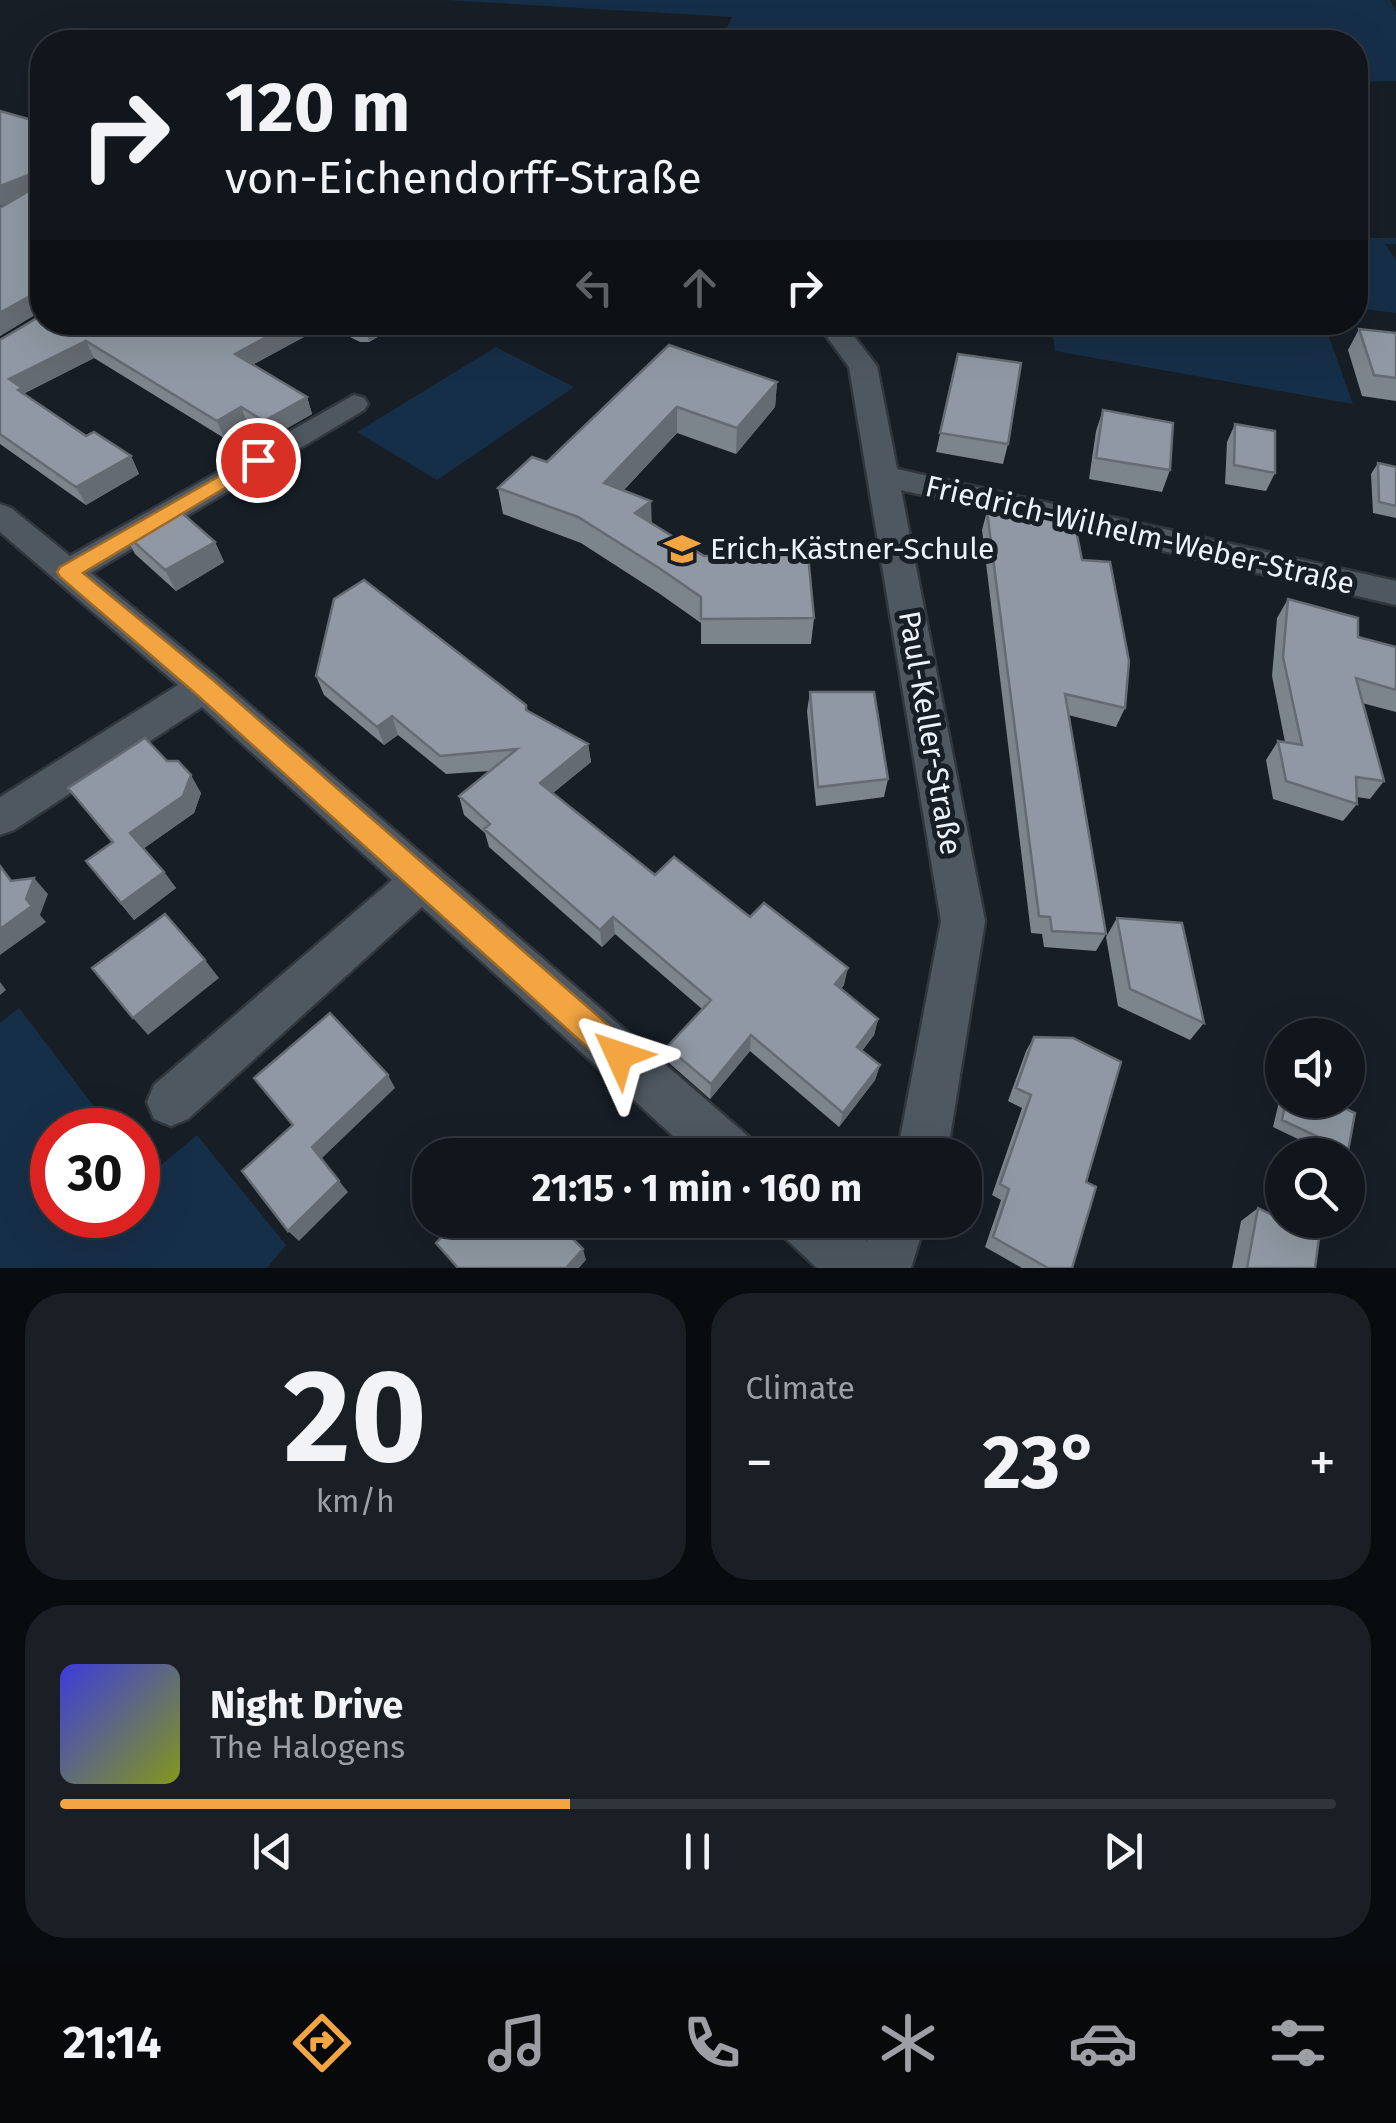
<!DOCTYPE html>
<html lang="en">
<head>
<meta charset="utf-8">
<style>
	body { margin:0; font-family:"Fira Sans",sans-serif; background:#1a1f25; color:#f1f3f6; height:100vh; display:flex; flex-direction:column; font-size:38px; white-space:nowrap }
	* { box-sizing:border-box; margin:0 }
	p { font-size:32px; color:#9c9fa3 }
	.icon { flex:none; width:55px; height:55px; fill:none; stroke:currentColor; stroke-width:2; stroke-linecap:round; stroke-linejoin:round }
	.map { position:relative; height:1268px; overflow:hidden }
	.panel { display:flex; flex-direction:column; gap:25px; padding:25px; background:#090c0f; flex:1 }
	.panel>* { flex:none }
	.top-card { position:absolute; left:30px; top:30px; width:1338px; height:305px; border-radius:40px; box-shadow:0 10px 40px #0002,0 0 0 2px #30353b; background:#11161c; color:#f1f3f6; overflow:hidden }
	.tools { position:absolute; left:1265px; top:1018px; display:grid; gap:20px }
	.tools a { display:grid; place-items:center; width:100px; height:100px; border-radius:50%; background:#11161c; box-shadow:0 10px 40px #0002,0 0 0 2px #30353b; font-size:50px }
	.speed { position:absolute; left:30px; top:1108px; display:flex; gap:20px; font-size:50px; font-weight:700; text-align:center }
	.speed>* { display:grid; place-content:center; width:130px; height:130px; border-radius:50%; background:#11161c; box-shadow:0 10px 40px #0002,0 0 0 2px #30353b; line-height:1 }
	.speed .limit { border:15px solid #d22; background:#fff; color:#111 }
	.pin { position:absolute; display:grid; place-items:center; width:85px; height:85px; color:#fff; margin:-42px; border:5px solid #fff; border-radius:50%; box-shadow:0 2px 10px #0007 }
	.me { position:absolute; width:110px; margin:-55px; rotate:312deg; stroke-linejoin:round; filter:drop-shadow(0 0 8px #0008) }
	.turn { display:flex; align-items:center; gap:35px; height:210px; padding:0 30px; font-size:45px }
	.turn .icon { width:130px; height:130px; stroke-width:2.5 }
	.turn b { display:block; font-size:70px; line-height:85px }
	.lanes { display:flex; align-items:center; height:95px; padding:0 30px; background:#0003; justify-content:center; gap:50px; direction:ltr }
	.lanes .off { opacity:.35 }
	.big { font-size:75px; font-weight:700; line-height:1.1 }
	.panel .widget { flex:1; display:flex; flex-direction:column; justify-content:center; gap:15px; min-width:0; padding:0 35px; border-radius:40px; background:#1a1f25 }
	.panel .dial { align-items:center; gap:0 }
	.dial b { font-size:130px; line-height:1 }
	.song { display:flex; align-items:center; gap:30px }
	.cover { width:120px; height:120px; border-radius:15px; background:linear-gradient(135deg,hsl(240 70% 55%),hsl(70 70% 35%)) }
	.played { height:10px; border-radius:5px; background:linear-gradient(90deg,#f2a540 40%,#30353b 40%) }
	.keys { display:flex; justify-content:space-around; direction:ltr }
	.heat { display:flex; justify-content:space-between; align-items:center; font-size:55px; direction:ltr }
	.panel .tiles { flex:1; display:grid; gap:25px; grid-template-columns:1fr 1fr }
	.widget:last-child { grid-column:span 2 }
	.trip { position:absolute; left:412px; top:1138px; width:570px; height:100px; border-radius:40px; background:#11161c; box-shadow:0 10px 40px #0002,0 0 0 2px #30353b; font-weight:700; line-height:100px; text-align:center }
	.tabs { display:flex; height:160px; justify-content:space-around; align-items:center; background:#07090b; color:#9c9fa3 }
	.tabs .icon { width:70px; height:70px }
	.tabs .current { color:#f2a540 }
	.tabs b { font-size:45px; color:#f1f3f6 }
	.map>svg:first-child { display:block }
	.green { fill:#162f48 }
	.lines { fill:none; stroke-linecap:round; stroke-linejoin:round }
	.minor-casing { stroke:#32373e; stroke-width:5 }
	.minor { fill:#4f5861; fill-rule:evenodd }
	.wall { fill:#7c848c }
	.shaded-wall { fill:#656b72 }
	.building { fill:#9099a3; stroke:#656b72; stroke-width:2.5 }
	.route { fill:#f2a540; stroke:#9d6b2a; stroke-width:2.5 }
	.labels { text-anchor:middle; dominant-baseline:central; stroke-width:10; stroke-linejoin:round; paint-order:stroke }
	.street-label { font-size:30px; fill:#eef3f9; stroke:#171e26 }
	.poi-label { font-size:30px; fill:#eef3f9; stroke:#171e26; text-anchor:start }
</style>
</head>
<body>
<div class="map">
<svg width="1396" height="1268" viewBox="0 0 1396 1268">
	<rect width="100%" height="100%" fill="#171e26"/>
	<path class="green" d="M 447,0 L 1390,0 L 1396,12 L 1396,81 L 1355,82 L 1355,42 L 720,42 L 732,17 Z
		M 1396,238 L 1396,244 L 1385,244 L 1396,260 L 1396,313 L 1355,308 L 1355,238 Z
		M 1051,323 L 1324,323 L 1353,404 L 1055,351 Z
		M 496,347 L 574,387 L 437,480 L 357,432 Z
		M 19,1008 L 112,1130 L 52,1130 L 52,1215 L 138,1215 L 138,1163 L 148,1176 L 197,1135 L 286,1245 L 267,1268 L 0,1268 L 0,1023 Z"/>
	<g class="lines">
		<defs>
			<path id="minor" d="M 816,322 L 843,322 L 877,366 L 897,469 L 1396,581 L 1396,605 L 901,490 L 985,921 L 947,1155 L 897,1155 L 941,921 L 849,367 Z
				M 354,395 L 364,398 L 368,404 L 364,410 L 91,573 L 217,677 L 749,1137 L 756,1155 L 694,1155 L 422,907 L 188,1119 L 171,1126 L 154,1119 L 147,1102 L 154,1085 L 392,880 L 202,707 L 14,830 L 0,835 L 0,797 L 178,685 L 0,532 L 0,504 L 11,508 L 70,556 Z
				M 777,1220 L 842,1220 L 867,1241 L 874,1220 L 926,1220 L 911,1268 L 817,1268 L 785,1238 Z"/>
		</defs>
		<use href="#minor" class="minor-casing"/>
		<use href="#minor" class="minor"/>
	</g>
	<path class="wall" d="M 42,123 L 42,314 L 38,313 L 0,336 L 0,208 L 13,200 Z
		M 42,322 L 403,322 L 369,342 L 360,342 L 326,325 L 252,365 L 307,397 L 312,414 L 270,438 L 248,424 L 224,438 L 94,358 L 25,393 L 27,397 L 86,436 L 131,456 L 139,474 L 86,505 L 0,444 L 0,340 Z
		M 1359,329 L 1396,333 L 1396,401 L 1362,396 L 1348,350 Z
		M 669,345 L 777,382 L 775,407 L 736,454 L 677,433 L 624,490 L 652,524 L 704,556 L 814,618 L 811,644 L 701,644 L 701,623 L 660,594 L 581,543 L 503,514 L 498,488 L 547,462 Z
		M 958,354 L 1008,444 L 1003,464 L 936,452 Z
		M 1103,410 L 1170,470 L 1162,492 L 1089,479 L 1096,431 Z
		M 1235,424 L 1275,473 L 1266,491 L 1225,484 L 1227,442 Z
		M 1378,463 L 1396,467 L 1396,518 L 1373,513 L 1371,474 Z
		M 987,511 L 1082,560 L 1125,708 L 1116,727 L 1068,715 L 1106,934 L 1096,951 L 1044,947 L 1042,934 L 1031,933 L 982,530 Z
		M 124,533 L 215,542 L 224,562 L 176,591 L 135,554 Z
		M 1288,599 L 1358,637 L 1396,647 L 1396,712 L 1362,703 L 1384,781 L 1370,799 L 1357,797 L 1357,804 L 1343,821 L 1273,799 L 1266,760 L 1278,741 L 1285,742 L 1272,676 L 1277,618 Z
		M 316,676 L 526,705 L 528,711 L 588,744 L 591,762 L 553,793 L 655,875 L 750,917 L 844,985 L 841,989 L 878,1019 L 874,1035 L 862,1051 L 880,1065 L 875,1080 L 839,1127 L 750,1051 L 710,1099 L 668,1062 L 667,1047 L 702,1009 L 615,934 L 602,947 L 489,847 L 485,833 L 464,815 L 459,796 L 490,771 L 446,774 L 398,735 L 384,745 L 324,695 Z
		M 810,692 L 888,779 L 884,797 L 816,806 L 807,711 Z
		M 167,761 L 201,793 L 194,813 L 144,848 L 164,872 L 176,888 L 134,920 L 86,861 L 112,843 L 68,788 Z
		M 1117,918 L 1204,1023 L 1190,1040 L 1118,1006 L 1106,937 Z
		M 1034,1037 L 1086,1182 L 1072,1268 L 1022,1268 L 985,1247 L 1001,1200 L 992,1195 L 1022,1108 L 1008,1101 L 1026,1051 Z
		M 1282,1089 L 1282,1100 L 1327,1100 L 1348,1151 L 1342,1155 L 1331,1155 L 1273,1127 Z
		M 1258,1208 L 1315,1268 L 1232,1268 L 1241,1221 Z"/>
	<path class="shaded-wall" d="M 33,173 L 40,189 L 0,206 L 0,186 Z
		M 30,296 L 38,313 L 0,336 L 0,313 Z
		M 294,322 L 326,322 L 326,325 L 241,371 L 235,354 Z
		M 370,322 L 403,322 L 369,342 L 364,326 Z
		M 86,341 L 94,358 L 25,393 L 32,405 L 27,407 L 9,379 Z
		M 777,382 L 775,407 L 736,454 L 737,428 Z
		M 307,397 L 312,414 L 270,438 L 264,421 Z
		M 241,407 L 248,424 L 224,438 L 217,421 Z
		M 677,407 L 677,433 L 606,509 L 604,483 Z
		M 131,456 L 139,474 L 86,505 L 76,487 Z
		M 651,501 L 652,526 L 635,513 Z
		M 215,542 L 224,562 L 176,591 L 165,570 Z
		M 392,716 L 398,735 L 384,745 L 377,727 Z
		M 588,744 L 591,762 L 543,801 L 540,783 Z
		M 191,775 L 201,793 L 194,813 L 143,849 L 130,833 Z
		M 164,872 L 176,888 L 134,920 L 121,903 Z
		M 34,878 L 48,894 L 40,915 L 46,922 L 0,955 L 0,929 L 26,899 Z
		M 613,917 L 615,934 L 602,947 L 600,930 Z
		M 205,960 L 219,978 L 148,1035 L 133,1018 Z
		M 848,968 L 844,985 L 831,1000 L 835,984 Z
		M 0,982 L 6,990 L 0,995 Z
		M 878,1019 L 874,1035 L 853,1062 L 857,1047 Z
		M 751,1035 L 750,1051 L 710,1099 L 711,1084 Z
		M 880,1065 L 875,1080 L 839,1127 L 843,1113 Z
		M 388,1075 L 395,1088 L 321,1159 L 312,1147 Z
		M 339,1181 L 348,1192 L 299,1241 L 288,1231 Z
		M 583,1249 L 586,1260 L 579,1268 L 566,1268 Z"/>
	<path class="building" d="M 0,111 L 42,123 L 42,301 L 30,296 L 0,313 L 0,208 L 37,186 L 39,176 L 33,173 L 0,186 Z
		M 42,315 L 42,322 L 294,322 L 235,354 L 307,397 L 264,421 L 241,407 L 217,421 L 86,341 L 9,379 L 22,388 L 18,390 L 86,436 L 94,432 L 131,456 L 76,487 L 0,434 L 0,340 Z
		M 350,322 L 370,322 L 364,326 L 356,326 Z
		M 1359,329 L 1396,333 L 1396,378 L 1374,375 Z
		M 669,345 L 777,382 L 737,428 L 677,407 L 604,483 L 651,501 L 635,513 L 704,556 L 808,555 L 814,618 L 701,619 L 701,597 L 659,568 L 578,517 L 498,488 L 532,457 L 547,462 Z
		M 958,354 L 1021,363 L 1008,444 L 940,433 Z
		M 1103,410 L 1173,423 L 1170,470 L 1096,458 Z
		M 1235,424 L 1275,431 L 1275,473 L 1234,465 Z
		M 1378,463 L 1396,467 L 1396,506 L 1379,502 Z
		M 174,506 L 215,542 L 165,570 L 124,533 Z
		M 987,511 L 1073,515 L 1082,560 L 1110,562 L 1129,661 L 1125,708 L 1065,694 L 1106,934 L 1052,931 L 1050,917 L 1039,916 Z
		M 364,580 L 526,705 L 526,710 L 588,744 L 540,783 L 655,875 L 674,857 L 750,917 L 764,903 L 848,968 L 835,984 L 878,1019 L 857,1047 L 880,1065 L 843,1113 L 751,1035 L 711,1084 L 667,1047 L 711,1000 L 613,917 L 600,930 L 484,829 L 490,824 L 459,796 L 517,749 L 440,756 L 392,716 L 377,727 L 316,676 L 334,599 Z
		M 1288,599 L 1358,618 L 1358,637 L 1396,647 L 1396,690 L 1356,678 L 1384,781 L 1356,777 L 1357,804 L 1286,781 L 1278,741 L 1302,745 L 1283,657 Z
		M 810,692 L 874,692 L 888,779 L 818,787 Z
		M 145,738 L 167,761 L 178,761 L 191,775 L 183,796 L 130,833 L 164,872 L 121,903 L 86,861 L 113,842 L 68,788 Z
		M 0,866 L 11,881 L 34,878 L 26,899 L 32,906 L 0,929 Z
		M 165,914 L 205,960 L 133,1018 L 92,968 Z
		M 1117,918 L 1182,923 L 1204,1023 L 1130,989 Z
		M 330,1013 L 388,1075 L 312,1147 L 339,1181 L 288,1231 L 242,1171 L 293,1125 L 254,1078 Z
		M 1034,1037 L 1073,1038 L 1121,1062 L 1086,1182 L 1096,1187 L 1072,1268 L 1048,1268 L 993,1237 L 1009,1189 L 1000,1184 L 1031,1095 L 1016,1088 Z
		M 1286,1100 L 1327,1100 L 1355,1113 L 1348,1151 L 1282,1120 Z
		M 1258,1208 L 1319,1238 L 1315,1268 L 1247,1268 Z
		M 458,1220 L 554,1220 L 583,1249 L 566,1268 L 458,1268 L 436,1243 Z"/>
	<path class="route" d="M 258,454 L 268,460 L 265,464 L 83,573 L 213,680 L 630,1044 L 634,1055 L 630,1066 L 619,1070 L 608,1066 L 196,694 L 60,577 L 57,572 L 60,567 Z"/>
	<defs>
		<symbol id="school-bare" viewBox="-9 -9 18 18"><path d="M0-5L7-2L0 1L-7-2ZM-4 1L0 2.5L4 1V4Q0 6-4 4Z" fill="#f2a540" stroke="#171e26" stroke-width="2.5" paint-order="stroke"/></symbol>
	</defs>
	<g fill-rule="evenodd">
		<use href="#school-bare" x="657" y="524" width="50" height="50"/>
	</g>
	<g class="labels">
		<g class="street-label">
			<text transform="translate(1140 535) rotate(13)">Friedrich-Wilhelm-Weber-Straße</text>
			<text transform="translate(930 733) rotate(80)">Paul-Keller-Straße</text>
		</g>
		<g class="poi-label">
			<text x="710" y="549">Erich-Kästner-Schule</text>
		</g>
	</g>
</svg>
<div class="tools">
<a><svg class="icon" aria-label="sound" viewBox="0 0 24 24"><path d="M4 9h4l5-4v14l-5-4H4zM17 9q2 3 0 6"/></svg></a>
<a><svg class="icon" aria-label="search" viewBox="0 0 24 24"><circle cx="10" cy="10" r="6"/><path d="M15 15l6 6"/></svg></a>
</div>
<div class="speed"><div class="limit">30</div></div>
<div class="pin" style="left:258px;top:460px;background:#d93025"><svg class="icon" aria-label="arrive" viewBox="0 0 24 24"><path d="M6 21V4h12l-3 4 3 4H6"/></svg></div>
<svg class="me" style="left:619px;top:1055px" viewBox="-20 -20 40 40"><path d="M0-17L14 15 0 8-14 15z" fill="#f2a540" stroke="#fff" stroke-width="4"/></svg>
<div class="trip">21:15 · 1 min · 160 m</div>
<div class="top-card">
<div class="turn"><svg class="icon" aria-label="right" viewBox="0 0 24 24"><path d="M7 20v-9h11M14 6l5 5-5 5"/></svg><div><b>120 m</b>von-Eichendorff-Straße</div></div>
<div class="lanes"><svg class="icon off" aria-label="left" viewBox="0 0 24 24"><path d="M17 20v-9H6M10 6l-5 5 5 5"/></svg><svg class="icon off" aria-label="ahead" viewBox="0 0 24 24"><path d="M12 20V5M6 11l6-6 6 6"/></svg><svg class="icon" aria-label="right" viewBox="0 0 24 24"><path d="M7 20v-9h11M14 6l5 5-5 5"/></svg></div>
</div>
</div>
<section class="panel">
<div class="tiles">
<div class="widget dial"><b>20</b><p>km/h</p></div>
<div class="widget"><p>Climate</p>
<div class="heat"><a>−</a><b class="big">23°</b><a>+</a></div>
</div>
<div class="widget">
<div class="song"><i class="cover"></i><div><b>Night Drive</b><p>The Halogens</p></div></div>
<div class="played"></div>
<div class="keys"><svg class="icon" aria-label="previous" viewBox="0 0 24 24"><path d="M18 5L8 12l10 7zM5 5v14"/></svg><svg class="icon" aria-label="pause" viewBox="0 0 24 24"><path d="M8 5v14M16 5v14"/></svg><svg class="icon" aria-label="next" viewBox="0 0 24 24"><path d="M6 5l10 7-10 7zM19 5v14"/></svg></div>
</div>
</div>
</section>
<nav class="tabs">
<b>21:14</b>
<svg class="icon current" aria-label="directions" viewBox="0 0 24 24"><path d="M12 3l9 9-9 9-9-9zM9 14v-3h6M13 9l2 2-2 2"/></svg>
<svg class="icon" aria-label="music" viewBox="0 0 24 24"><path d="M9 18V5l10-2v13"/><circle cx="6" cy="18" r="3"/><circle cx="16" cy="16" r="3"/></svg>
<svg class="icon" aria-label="phone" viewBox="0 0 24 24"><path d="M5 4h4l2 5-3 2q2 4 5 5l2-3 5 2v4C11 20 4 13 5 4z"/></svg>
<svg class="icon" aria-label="climate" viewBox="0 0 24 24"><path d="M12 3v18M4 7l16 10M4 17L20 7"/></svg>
<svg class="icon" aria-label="car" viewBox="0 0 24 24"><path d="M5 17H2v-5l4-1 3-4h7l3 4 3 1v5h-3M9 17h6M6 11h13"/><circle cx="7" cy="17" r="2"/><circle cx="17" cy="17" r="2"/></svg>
<svg class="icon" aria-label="filters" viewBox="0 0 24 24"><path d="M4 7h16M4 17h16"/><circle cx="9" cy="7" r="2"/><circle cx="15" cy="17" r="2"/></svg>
</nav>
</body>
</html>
